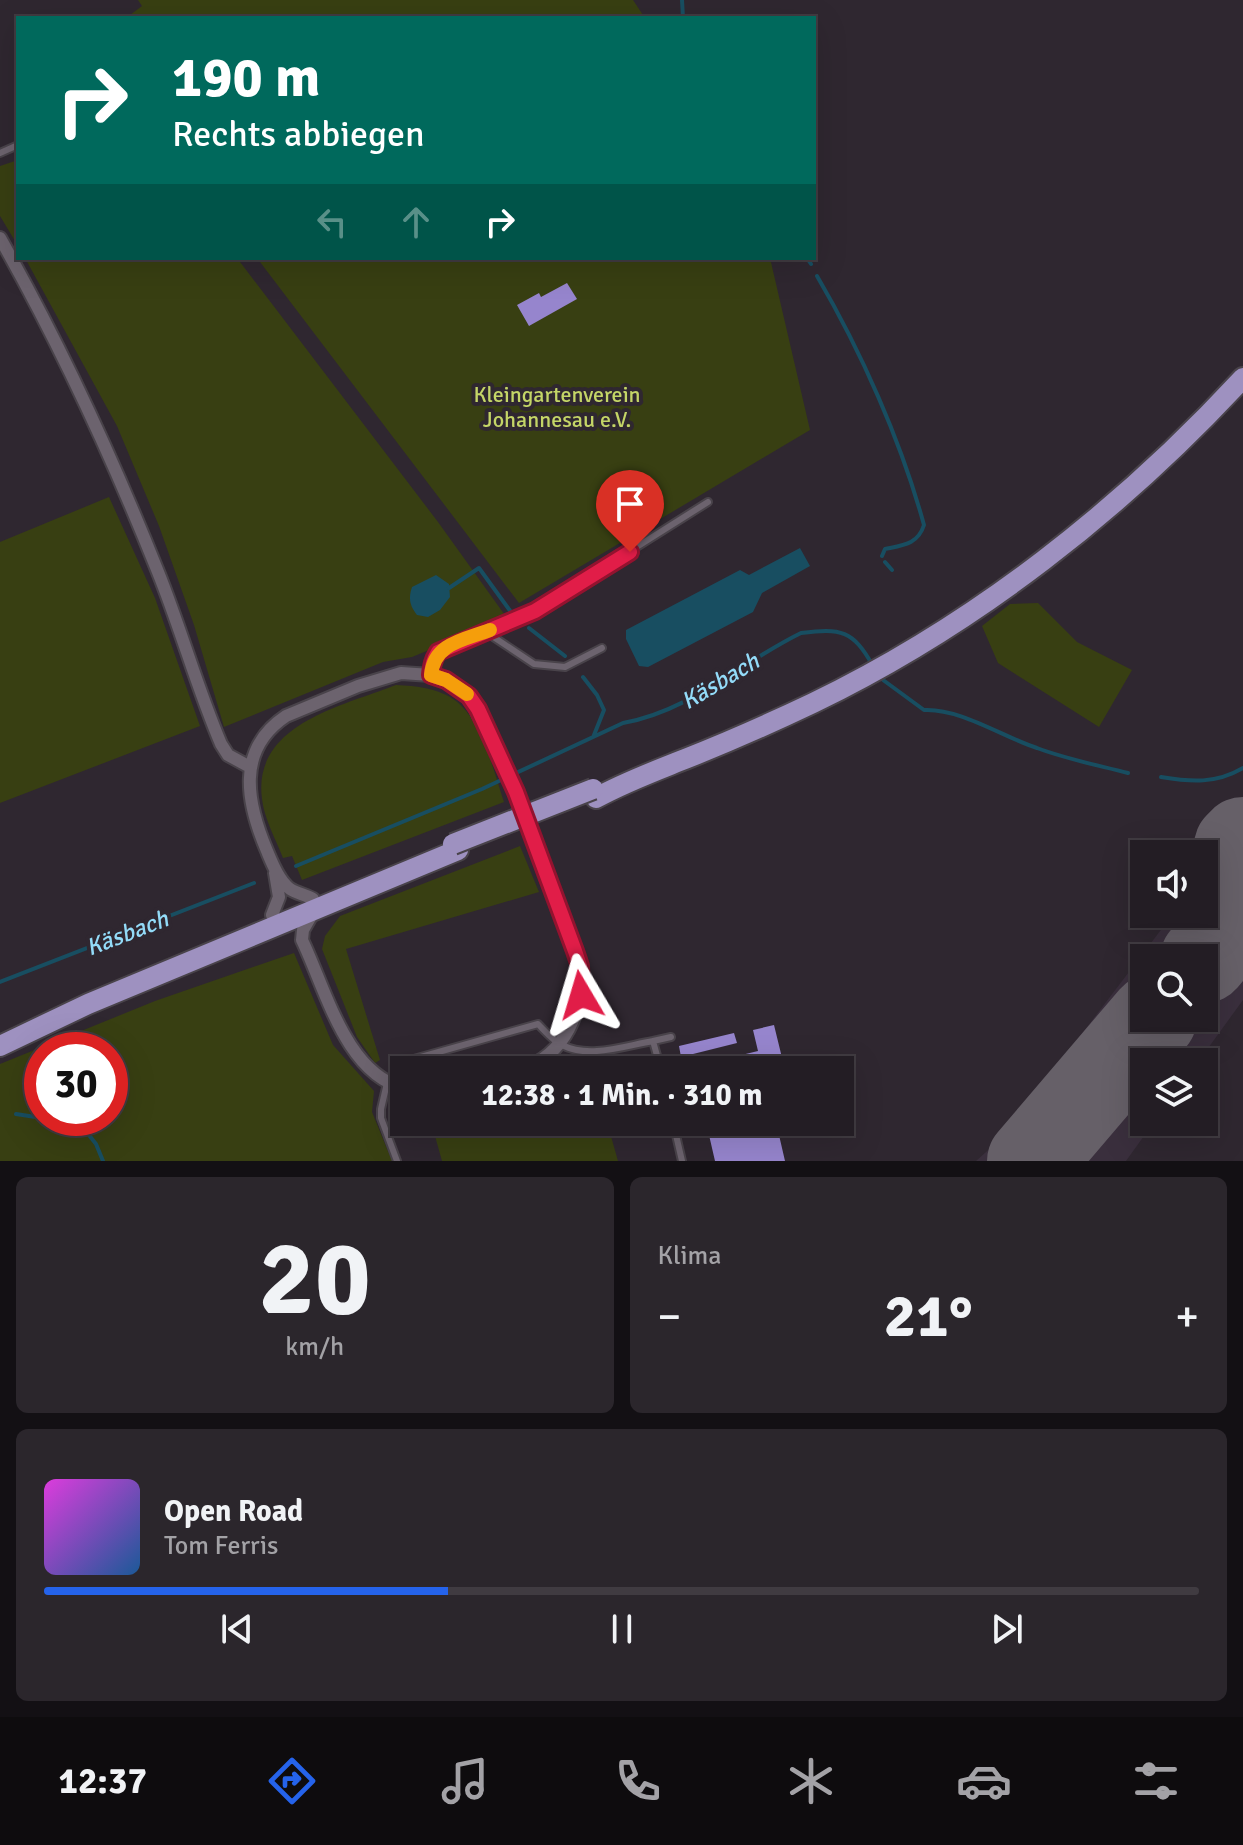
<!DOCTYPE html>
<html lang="de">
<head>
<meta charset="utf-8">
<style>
	body { margin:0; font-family:Signika,sans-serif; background:#2b262c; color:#f1f3f6; height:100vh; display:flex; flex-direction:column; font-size:30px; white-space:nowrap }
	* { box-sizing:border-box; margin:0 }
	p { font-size:26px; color:#a3a2a6 }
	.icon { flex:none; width:44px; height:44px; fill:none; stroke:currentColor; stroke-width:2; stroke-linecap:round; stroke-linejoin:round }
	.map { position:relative; height:1161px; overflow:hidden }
	.side { display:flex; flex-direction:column; gap:16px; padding:16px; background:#131014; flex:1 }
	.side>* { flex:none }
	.guide { position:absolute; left:16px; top:16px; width:800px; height:244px; border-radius:0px; box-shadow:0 8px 32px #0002,0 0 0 2px #403b41; background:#00695c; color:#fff; overflow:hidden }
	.tools { position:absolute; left:1130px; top:840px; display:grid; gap:16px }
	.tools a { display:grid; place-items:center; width:88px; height:88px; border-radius:0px; background:#231d24; box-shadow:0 8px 32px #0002,0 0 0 2px #403b41; font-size:40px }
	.speed { position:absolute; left:24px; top:1032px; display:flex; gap:16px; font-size:40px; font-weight:700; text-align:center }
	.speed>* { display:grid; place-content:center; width:104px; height:104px; border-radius:50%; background:#231d24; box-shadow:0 8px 32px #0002,0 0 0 2px #403b41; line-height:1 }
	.speed .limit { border:12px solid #d22; background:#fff; color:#111 }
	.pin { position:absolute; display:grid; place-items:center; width:68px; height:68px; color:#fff; margin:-82px -34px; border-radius:50% 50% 50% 0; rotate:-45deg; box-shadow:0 0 8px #0007 }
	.pin .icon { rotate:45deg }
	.me { position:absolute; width:88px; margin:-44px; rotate:353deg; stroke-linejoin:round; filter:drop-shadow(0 0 6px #0008) }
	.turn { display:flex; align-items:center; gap:28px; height:168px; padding:0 24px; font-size:36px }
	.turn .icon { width:104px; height:104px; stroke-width:2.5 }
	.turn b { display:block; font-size:56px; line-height:68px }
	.lanes { display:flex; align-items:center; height:76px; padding:0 24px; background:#0003; justify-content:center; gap:40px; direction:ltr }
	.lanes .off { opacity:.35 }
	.big { font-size:60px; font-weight:700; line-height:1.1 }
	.side .widget { flex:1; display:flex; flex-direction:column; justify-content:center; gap:12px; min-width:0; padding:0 28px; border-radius:12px; background:#2b262c }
	.side .dial { align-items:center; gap:0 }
	.dial b { font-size:104px; line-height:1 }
	.song { display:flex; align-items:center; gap:24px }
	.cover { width:96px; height:96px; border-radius:12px; background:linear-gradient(135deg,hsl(300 70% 55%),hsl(210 70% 35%)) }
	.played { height:8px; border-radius:4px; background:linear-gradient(90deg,#2563eb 35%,#403b41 35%) }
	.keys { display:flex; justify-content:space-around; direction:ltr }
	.heat { display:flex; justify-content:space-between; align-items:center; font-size:44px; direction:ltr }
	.side .tiles { flex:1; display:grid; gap:16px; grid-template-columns:1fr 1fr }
	.widget:last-child { grid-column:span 2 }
	.trip { position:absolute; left:390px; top:1056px; width:464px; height:80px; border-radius:0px; background:#231d24; box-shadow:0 8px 32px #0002,0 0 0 2px #403b41; font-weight:700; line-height:80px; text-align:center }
	.dock { display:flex; height:128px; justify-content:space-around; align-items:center; background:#0e0c0e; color:#a3a2a6 }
	.dock .icon { width:56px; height:56px }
	.dock .current { color:#2563eb }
	.dock b { font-size:36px; color:#f1f3f6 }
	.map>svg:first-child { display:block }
	.built { fill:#3a2f3d; fill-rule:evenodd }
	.green { fill:#383f12; fill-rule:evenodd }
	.water { fill:#184e61 }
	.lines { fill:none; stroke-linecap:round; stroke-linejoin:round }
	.stream { stroke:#184e61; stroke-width:4 }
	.runway { stroke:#666068; stroke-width:88 }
	.building { fill:#9685cd }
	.lane-casing { stroke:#49434a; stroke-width:10 }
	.street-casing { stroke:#49434a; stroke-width:16 }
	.primary-casing { stroke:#49434a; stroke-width:24 }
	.lane { stroke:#6c636e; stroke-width:6 }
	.street { stroke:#6c636e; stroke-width:12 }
	.primary { stroke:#9e91c0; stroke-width:20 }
	.primary-bridge-casing { stroke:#49434a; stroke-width:24; stroke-linecap:butt }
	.primary-bridge { stroke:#9e91c0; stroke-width:20 }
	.route-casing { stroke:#92132f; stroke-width:20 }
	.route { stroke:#e11d48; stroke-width:14 }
	.slow { stroke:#f59e0b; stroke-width:14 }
	.labels { text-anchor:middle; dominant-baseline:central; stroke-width:8; stroke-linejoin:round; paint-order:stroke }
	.park-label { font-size:22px; fill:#c4d567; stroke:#2f2730 }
	.water-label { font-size:24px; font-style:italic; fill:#93dbf8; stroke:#2f2730 }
</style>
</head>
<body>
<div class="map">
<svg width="1243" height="1161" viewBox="0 0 1243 1161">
	<rect width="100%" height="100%" fill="#2f2730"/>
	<path class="built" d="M 1243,799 L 1243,1000 L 1198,1062 L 1144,1062 L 1144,1122 L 1154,1122 L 1126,1161 L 976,1161 L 1005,1135 L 1173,914 L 1204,914 L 1204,861 L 1210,824 ZM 1144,958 L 1204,958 L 1204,1018 L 1144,1018 Z"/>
	<path class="green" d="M 138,0 L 633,0 L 645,18 L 126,18 L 142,6 Z
		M 18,160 L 18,246 L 0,216 L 0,166 Z
		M 25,258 L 237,258 L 438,522 L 507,618 L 412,657 L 383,662 L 224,727 L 194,625 L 159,526 L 117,426 Z
		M 257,258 L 770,258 L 810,430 L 519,603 Z
		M 109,497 L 155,598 L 200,726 L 0,803 L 0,542 Z
		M 1038,603 L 1077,642 L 1132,670 L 1099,727 L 998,663 L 982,626 L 1010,604 Z
		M 396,685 C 416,686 439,688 456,701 C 482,721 494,772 504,802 L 302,880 L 292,856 L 283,858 C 276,840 264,818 262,799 C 252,724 343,706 396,685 Z
		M 520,846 L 539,892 L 346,949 L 380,1060 L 375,1063 L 357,1037 L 322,949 L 325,936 L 340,916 Z
		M 294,953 L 333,1045 L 374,1091 L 372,1112 L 392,1161 L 0,1161 L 0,1064 L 155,1001 ZM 110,1050 L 110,1118 L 42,1118 L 42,1050 Z
		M 491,1122 L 607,1122 L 618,1161 L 442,1161 L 435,1136 Z"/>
	<path class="water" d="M 800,548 L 810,566 L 762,593 L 753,612 L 648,667 L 639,666 L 626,639 L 626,630 L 740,570 L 749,575 Z
		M 436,575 L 449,584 L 450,597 L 440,610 L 428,617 L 417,615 C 410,606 408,599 412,587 Z"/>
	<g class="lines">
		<path class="stream" d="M 682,0 L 683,18
			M 807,258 L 811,264
			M 817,276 C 861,351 901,441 924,525 C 918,544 904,545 885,549 L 882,556
			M 885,562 L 892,570
			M 449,588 L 479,568 L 511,612
			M 529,628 L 565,656
			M 583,677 L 597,695 L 604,710 L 594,735
			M 879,677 L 924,710 C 960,708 1003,737 1037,748 C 1066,759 1097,765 1128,773
			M 1161,777 C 1191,782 1216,784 1243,768
			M 296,866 L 482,789 L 623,723 C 691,711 741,662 801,633 C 841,628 853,630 873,666
			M 0,982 L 254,883
			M 16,1114 L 42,1118
			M 45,1118 L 81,1125 L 96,1144 L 103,1161"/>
		<path class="runway" d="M 1238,846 L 1243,841
			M 1204,959 L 1243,913
			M 1031,1161 L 1153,1018"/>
	</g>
	<path class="building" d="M 567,283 L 577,299 L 529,326 L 517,305 L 539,293 L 541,297 Z
		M 774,1025 L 785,1070 L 693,1070 L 692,1067 L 758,1051 L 753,1030 Z
		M 734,1033 L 737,1043 L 681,1057 L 679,1046 Z
		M 706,1122 L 776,1122 L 785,1161 L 715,1161 Z"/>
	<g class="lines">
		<defs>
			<path id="lane" d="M 0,153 L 18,145
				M 486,632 L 534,664 L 565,667 L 602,648
				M 431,675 L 433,661 L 438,652 L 535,611 L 708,502
				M 653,1041 L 671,1037
				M 673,1122 L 682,1161
				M 397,1161 L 381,1118 L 381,1109 L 387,1083 L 403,1062 L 538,1024 C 545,1031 553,1041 562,1045 C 589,1059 624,1046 653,1041 L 661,1070"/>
			<path id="street" d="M 0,238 C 61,346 112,457 158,572 C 181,629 197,688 221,744 L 228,755 L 250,767
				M 313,899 C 306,895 296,893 290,889 C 279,881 272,863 267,851 C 247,804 235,750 286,716 L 358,686 L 401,673 L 431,675 L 446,680 L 469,696 L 505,766 L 580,966 C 584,1011 566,1054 521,1070
				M 314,911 L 303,930 L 302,940 C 326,990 346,1074 404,1088
				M 272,915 L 279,897 L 275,873"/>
			<path id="primary" d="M 596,798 C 625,782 655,771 685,759 C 728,742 771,723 813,703 C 976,624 1121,510 1243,378
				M 0,1046 L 88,1004 L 458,850"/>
		</defs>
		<use href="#lane" class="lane-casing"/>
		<use href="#street" class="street-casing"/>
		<use href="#primary" class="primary-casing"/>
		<use href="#lane" class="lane"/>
		<use href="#street" class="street"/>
		<use href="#primary" class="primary"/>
		<defs>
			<path id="primary-bridge" d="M 453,844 L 593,789"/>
		</defs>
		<use href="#primary-bridge" class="primary-bridge-casing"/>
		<use href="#primary-bridge" class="primary-bridge"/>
	</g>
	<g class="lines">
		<defs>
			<path id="route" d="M 581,995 L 580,966 L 575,951 L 516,792 L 478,709 L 469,696 L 446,680 L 431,675 C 432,665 433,660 438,652 L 535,611 L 630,552"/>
		</defs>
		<use href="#route" class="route-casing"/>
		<use href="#route" class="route"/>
		<path class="slow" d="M 467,694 L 446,680 L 431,675 C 434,643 464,640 490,630"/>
	</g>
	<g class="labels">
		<g class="park-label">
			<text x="557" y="394">Kleingartenverein<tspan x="557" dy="25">Johannesau e.V.</tspan></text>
		</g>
		<g class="water-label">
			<text transform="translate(720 681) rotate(-31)">Käsbach</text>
			<text transform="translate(127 933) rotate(-21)">Käsbach</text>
		</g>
	</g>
</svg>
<div class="tools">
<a><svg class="icon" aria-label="sound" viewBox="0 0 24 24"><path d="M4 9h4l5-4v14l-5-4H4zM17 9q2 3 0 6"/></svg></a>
<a><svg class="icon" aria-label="search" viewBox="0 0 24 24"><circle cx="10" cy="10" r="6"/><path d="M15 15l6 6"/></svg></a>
<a><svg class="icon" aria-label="layers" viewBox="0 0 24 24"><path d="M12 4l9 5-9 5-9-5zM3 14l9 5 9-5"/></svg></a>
</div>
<div class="speed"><div class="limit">30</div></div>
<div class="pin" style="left:630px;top:552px;background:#d93025"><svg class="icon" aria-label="arrive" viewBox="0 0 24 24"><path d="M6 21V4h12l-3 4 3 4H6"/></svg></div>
<svg class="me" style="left:581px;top:995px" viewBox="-20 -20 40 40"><path d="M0-17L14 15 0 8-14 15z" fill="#e11d48" stroke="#fff" stroke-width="4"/></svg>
<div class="trip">12:38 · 1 Min. · 310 m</div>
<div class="guide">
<div class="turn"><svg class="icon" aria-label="right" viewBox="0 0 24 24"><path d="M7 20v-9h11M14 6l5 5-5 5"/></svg><div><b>190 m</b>Rechts abbiegen</div></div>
<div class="lanes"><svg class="icon off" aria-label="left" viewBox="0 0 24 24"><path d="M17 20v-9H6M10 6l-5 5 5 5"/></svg><svg class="icon off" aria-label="ahead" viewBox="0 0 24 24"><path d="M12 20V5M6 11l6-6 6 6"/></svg><svg class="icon" aria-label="right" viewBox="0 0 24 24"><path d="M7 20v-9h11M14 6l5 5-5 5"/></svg></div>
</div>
</div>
<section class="side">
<div class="tiles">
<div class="widget dial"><b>20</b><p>km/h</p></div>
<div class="widget"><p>Klima</p>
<div class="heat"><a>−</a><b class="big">21°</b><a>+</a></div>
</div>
<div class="widget">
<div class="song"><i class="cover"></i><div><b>Open Road</b><p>Tom Ferris</p></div></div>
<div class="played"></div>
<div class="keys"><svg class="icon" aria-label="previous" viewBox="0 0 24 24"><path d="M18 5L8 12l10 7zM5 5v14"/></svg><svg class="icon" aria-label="pause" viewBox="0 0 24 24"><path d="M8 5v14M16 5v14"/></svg><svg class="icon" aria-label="next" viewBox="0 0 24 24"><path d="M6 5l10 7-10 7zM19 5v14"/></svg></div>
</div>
</div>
</section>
<nav class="dock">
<b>12:37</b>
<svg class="icon current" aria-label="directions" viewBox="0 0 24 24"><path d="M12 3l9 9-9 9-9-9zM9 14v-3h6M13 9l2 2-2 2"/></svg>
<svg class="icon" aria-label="music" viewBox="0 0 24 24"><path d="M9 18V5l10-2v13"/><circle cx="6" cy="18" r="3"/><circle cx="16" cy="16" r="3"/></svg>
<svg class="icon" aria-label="phone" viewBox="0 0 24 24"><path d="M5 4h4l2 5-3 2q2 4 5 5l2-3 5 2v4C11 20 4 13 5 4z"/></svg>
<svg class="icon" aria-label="climate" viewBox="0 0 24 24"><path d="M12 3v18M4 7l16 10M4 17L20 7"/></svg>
<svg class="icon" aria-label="car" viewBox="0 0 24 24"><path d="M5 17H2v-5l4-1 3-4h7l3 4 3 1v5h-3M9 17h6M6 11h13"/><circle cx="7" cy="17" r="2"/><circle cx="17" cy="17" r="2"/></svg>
<svg class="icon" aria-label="filters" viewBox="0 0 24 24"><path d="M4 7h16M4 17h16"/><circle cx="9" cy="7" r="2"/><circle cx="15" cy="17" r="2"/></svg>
</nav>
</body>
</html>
